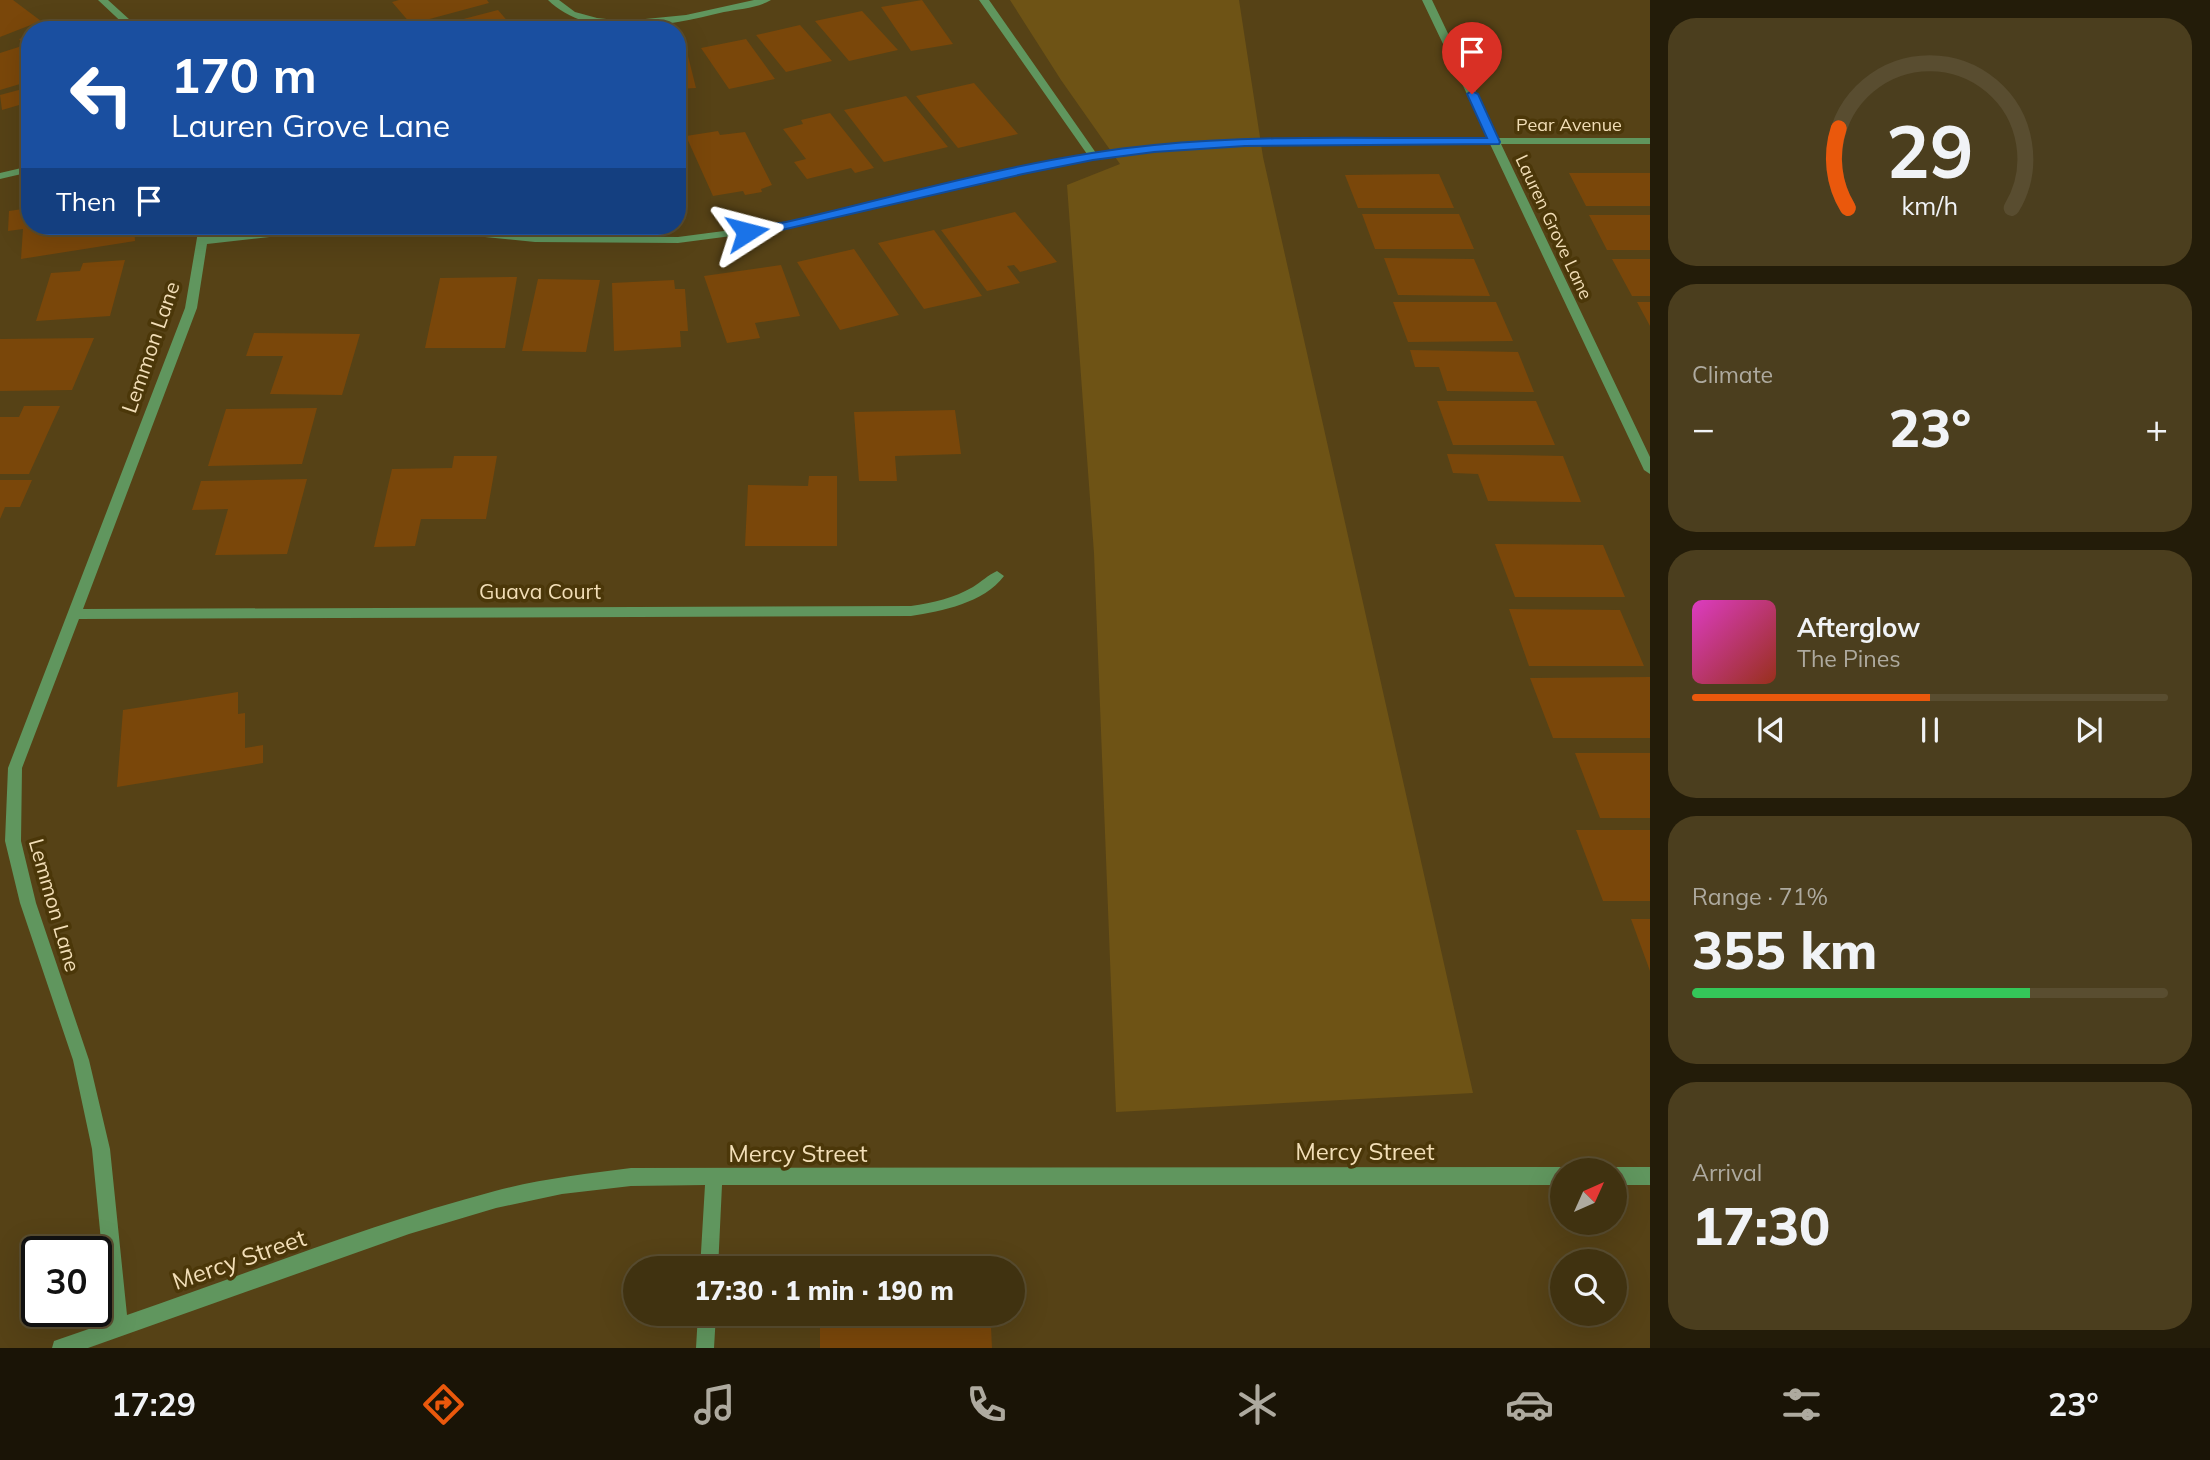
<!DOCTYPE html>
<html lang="en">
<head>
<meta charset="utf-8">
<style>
	body { margin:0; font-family:Mulish,sans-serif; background:#4b3e1e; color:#f1f3f6; height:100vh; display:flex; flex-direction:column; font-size:26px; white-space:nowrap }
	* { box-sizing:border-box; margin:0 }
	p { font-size:23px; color:#aeaa9f }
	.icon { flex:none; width:38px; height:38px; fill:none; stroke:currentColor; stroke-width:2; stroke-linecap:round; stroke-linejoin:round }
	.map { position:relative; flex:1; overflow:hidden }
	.panel { display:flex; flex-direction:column; gap:18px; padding:18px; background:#231c09; width:560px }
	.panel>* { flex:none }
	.guide { position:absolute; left:21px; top:21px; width:665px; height:214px; border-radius:28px; box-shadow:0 7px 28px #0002,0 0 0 2px #594d30; background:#1a4fa0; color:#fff; overflow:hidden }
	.needle { width:46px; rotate:45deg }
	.tools { position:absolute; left:1550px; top:1158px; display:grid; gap:14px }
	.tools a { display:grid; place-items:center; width:77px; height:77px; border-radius:50%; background:#403210; box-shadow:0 7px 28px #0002,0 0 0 2px #594d30; font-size:35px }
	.speed { position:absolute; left:21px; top:1236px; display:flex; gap:14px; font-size:35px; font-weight:700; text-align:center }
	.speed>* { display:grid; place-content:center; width:91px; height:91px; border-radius:50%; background:#403210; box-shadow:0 7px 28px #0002,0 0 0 2px #594d30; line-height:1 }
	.speed .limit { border:4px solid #111; border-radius:10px; background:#fff; color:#111 }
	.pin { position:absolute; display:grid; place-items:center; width:60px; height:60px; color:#fff; margin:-72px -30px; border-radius:50% 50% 50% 0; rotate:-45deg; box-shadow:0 0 7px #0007 }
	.pin .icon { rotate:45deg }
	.me { position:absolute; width:77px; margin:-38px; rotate:81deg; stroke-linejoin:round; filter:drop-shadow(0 0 5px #0008) }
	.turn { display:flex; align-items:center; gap:24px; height:147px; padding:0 35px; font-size:32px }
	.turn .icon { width:91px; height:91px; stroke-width:2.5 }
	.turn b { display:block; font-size:49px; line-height:60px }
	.then { display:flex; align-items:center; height:66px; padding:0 35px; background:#0003; gap:14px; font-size:26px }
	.big { font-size:52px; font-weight:800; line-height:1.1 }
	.panel .widget { flex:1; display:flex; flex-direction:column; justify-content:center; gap:10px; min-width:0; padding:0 24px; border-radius:28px; background:#4b3e1e }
	.panel .dial { align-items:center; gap:0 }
	.dial svg { height:182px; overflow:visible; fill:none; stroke:#594d30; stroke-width:7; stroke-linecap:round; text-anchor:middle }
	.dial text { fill:#f1f3f6; stroke:none }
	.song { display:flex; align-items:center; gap:21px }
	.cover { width:84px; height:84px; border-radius:10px; background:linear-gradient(135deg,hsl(310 70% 55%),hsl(10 70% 35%)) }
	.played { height:7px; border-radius:4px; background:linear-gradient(90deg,#ea580c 50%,#594d30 50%) }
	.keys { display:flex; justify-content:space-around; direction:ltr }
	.heat { display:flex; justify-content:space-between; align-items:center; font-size:38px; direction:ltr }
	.charge { height:10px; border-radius:5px; background:linear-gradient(90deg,#34c759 71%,#594d30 0) }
	.trip { position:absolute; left:623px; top:1256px; width:402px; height:70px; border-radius:35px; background:#403210; box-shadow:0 7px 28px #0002,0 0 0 2px #594d30; font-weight:800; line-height:70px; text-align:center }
	.tab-bar { display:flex; height:112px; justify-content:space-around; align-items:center; background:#1a1406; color:#aeaa9f }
	.tab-bar .icon { width:49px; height:49px }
	.tab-bar .selected { color:#ea580c }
	.tab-bar b { font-size:32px; color:#f1f3f6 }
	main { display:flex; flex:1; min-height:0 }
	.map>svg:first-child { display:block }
	.green { fill:#6e5315 }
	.building { fill:#7a470a }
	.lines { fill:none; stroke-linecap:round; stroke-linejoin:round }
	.minor { fill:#60965e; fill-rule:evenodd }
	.route { fill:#1a73e8; stroke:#114b97; stroke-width:2 }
	.labels { text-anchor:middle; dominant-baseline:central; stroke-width:7; stroke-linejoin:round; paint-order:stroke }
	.far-street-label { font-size:18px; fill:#f2deb7; stroke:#4b3709 }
	.street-label { font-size:21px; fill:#f2deb7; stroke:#4b3709 }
	.near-street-label { font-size:24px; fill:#f2deb7; stroke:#4b3709 }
</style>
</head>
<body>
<main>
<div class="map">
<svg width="1650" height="1348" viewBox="0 0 1650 1348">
	<rect width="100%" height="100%" fill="#564216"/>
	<path class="green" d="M 1010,0 L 1239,0 L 1263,157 L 1473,1093 L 1116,1112 L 1094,553 L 1067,185 L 1120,164 L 1061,80 Z"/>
	<path class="building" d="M 0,0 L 13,0 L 41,21 L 0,37 Z
		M 399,0 L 487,0 L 489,3 L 411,24 L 392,2 Z
		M 922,0 L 953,44 L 911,51 L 881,7 Z
		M 498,10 L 515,30 L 425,30 L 425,29 Z
		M 862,11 L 898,50 L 849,61 L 815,21 Z
		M 800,25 L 832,61 L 786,72 L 756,35 Z
		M 30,35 L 30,81 L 0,90 L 0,53 L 25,45 L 19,39 Z
		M 746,39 L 775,79 L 729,89 L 701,48 Z
		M 686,48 L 696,88 L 677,89 L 677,49 Z
		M 974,83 L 1018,134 L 958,148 L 916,96 Z
		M 30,87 L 30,111 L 26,103 L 2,110 L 0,95 Z
		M 906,96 L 948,147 L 884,162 L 844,110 Z
		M 830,113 L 874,168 L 855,173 L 851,168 L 807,179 L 794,162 L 806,159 L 783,129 L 803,124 L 801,120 Z
		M 718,131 L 720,135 L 745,132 L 772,185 L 761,189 L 762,192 L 745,195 L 743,191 L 713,196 L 686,136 Z
		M 1569,173 L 1650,173 L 1650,206 L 1586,206 Z
		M 1439,174 L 1454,208 L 1358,208 L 1345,175 Z
		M 30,208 L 30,226 L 134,226 L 135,241 L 21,259 L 23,229 L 8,231 L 9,211 Z
		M 1015,212 L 1057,262 L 1020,272 L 1014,265 L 1007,266 L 1020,283 L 987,291 L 941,230 Z
		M 1362,214 L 1459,214 L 1474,249 L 1375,249 Z
		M 1589,215 L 1650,215 L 1650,250 L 1607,250 Z
		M 934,230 L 982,296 L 924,309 L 878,243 Z
		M 854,249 L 899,315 L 840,330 L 797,262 Z
		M 1384,258 L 1474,259 L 1490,296 L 1398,295 Z
		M 1612,259 L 1650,259 L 1650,296 L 1632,296 Z
		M 125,260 L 110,316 L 36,321 L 51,273 L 80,271 L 83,263 Z
		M 781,265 L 800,316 L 755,323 L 760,338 L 727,343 L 704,276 Z
		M 517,277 L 505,348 L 425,348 L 440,278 Z
		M 538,279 L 600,280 L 586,352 L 522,351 Z
		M 674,280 L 675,289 L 685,289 L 688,331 L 680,331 L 681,347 L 614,351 L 612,283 Z
		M 1393,302 L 1496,302 L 1513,341 L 1408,342 Z
		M 1637,302 L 1650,302 L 1650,326 Z
		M 254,333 L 360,334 L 342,395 L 270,394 L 283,356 L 246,356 Z
		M 94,338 L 72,390 L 0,391 L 0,339 Z
		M 1410,350 L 1518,352 L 1534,392 L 1447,391 L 1439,367 L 1415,367 Z
		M 1437,401 L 1536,401 L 1555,445 L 1453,445 Z
		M 24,406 L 60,406 L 29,474 L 0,474 L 0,417 L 19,417 Z
		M 317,408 L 302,464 L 208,466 L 226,409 Z
		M 955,410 L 961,454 L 895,456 L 897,481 L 859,481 L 854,412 Z
		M 1447,454 L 1563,456 L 1581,502 L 1488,501 L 1478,474 L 1453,473 Z
		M 454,456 L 497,456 L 486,519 L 421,519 L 415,546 L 374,547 L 392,469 L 452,468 Z
		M 809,476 L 837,476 L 837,546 L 745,546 L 748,485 L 808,486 Z
		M 307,479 L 287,554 L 215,555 L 228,509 L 192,510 L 201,481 Z
		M 0,480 L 32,480 L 20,507 L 5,507 L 0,519 Z
		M 1495,544 L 1603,545 L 1625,597 L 1515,597 Z
		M 1509,609 L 1620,610 L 1644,666 L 1529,666 Z
		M 1650,677 L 1650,738 L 1553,738 L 1530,678 Z
		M 238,692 L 238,714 L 245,713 L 245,748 L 263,745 L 263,763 L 117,787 L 123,710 Z
		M 1575,753 L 1650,753 L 1650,818 L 1600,818 Z
		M 1576,830 L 1650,830 L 1650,901 L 1603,901 Z
		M 1631,919 L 1650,919 L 1650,971 Z
		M 820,1314 L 967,1314 L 968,1327 L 991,1327 L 992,1348 L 820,1348 Z"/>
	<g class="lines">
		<path class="minor" d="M 98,0 L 108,0 L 141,30 L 130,30 Z
			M 548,0 L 559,0 L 575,12 L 597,18 L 625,21 L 686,15 L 754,0 L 771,0 C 758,8 739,9 724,12 C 671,25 592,43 548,0 Z
			M 979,0 L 989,0 L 1096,153 C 1226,136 1357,139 1488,138 L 1422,0 L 1432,0 L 1498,138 L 1650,138 L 1650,144 L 1501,144 L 1650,457 L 1650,474 L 1644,470 L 1490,144 L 1265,145 L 1154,151 L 1093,159 L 1022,173 L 786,229 L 678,243 L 535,242 L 405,229 L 400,226 L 435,226 L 535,236 L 678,237 L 786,223 L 1022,167 L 1087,154 Z
			M 30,166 L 30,172 L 0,179 L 0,173 Z
			M 199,226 L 209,226 L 208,237 L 312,226 L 344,226 L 339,229 L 207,244 L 197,308 L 83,609 L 911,606 C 933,603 954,598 973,587 C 981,582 988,575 997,571 L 1004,576 C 984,603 942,611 911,616 L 79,619 L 22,768 L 21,841 L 36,903 L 89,1060 L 110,1149 L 127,1315 C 249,1273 370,1224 495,1191 C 539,1179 585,1174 631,1168 L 1563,1167 L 1570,1171 L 1563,1171 L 1563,1185 L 722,1185 L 718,1269 L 700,1269 L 705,1185 L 631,1186 L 562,1194 L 496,1208 L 409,1234 L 88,1348 L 52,1348 L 54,1341 L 109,1322 L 92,1149 L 73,1060 L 20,903 L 5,841 L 8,768 L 185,308 Z
			M 1615,1167 L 1650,1167 L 1650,1185 L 1615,1185 L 1615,1171 L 1608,1171 Z
			M 698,1314 L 716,1314 L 714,1348 L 696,1348 Z"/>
	</g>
	<path class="route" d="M 1472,91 L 1478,94 L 1500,142 L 1499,144 L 1245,146 L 1154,152 L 1093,160 L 1023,174 L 786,229 L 747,236 L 741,232 L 747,228 L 786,222 C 907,194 1030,157 1154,145 C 1264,134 1376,139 1487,138 L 1467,94 Z"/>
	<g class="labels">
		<g class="far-street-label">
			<text x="1569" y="124">Pear Avenue</text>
			<text transform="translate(1554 227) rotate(65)">Lauren Grove Lane</text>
		</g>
		<g class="street-label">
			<text transform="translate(150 347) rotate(-71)">Lemmon Lane</text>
			<text x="540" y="591">Guava Court</text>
			<text transform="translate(55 905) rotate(74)">Lemmon Lane</text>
		</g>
		<g class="near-street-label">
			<text x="1365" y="1151">Mercy Street</text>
			<text x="798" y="1153">Mercy Street</text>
			<text transform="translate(239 1259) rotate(-19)">Mercy Street</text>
		</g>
	</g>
</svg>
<div class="tools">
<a><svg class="needle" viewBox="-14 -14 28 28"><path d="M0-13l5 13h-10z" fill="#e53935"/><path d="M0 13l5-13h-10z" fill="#aeaa9f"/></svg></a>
<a><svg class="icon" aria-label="search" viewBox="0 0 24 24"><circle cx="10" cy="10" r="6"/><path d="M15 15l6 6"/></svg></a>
</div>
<div class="speed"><div class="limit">30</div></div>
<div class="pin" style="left:1472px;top:94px;background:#d93025"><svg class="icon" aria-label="arrive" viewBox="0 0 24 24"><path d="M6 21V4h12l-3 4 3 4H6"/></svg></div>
<svg class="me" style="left:747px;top:232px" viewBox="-20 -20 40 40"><path d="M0-17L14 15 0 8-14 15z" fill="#1a73e8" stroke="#fff" stroke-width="4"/></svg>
<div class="trip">17:30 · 1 min · 190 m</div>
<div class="guide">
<div class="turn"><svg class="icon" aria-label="left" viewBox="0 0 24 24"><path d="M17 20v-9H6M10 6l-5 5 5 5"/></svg><div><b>170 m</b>Lauren Grove Lane</div></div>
<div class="then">Then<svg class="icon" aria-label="arrive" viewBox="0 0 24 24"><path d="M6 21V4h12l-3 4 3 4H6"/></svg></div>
</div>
</div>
<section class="panel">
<div class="widget dial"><svg viewBox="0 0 100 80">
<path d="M14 69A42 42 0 1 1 86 69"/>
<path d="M14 69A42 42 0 0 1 10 34" stroke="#ea580c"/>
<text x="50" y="56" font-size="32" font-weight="700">29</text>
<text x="50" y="72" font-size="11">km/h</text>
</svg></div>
<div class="widget"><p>Climate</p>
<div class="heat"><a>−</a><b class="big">23°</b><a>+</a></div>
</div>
<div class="widget">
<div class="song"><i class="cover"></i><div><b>Afterglow</b><p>The Pines</p></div></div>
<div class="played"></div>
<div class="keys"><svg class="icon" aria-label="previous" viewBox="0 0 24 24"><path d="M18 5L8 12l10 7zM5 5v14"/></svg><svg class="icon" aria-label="pause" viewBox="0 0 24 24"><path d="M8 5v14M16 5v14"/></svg><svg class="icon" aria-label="next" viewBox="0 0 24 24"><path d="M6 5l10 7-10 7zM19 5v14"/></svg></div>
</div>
<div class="widget"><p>Range · 71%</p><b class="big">355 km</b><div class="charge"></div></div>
<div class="widget"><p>Arrival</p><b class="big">17:30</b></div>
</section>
</main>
<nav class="tab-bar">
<b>17:29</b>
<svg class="icon selected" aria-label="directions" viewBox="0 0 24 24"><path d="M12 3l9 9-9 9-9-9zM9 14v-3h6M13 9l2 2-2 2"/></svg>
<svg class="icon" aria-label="music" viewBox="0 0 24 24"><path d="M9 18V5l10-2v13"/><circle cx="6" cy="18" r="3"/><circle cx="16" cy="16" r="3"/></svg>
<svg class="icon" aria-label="phone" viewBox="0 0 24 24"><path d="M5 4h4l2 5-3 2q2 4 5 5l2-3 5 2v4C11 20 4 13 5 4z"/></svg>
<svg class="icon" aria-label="climate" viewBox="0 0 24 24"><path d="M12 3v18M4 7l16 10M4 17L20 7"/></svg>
<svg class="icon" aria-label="car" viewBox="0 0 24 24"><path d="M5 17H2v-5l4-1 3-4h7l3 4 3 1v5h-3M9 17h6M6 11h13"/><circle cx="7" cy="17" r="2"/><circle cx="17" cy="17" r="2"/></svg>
<svg class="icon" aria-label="filters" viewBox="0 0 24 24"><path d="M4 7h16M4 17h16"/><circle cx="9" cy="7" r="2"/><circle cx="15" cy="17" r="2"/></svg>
<b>23°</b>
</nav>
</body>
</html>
